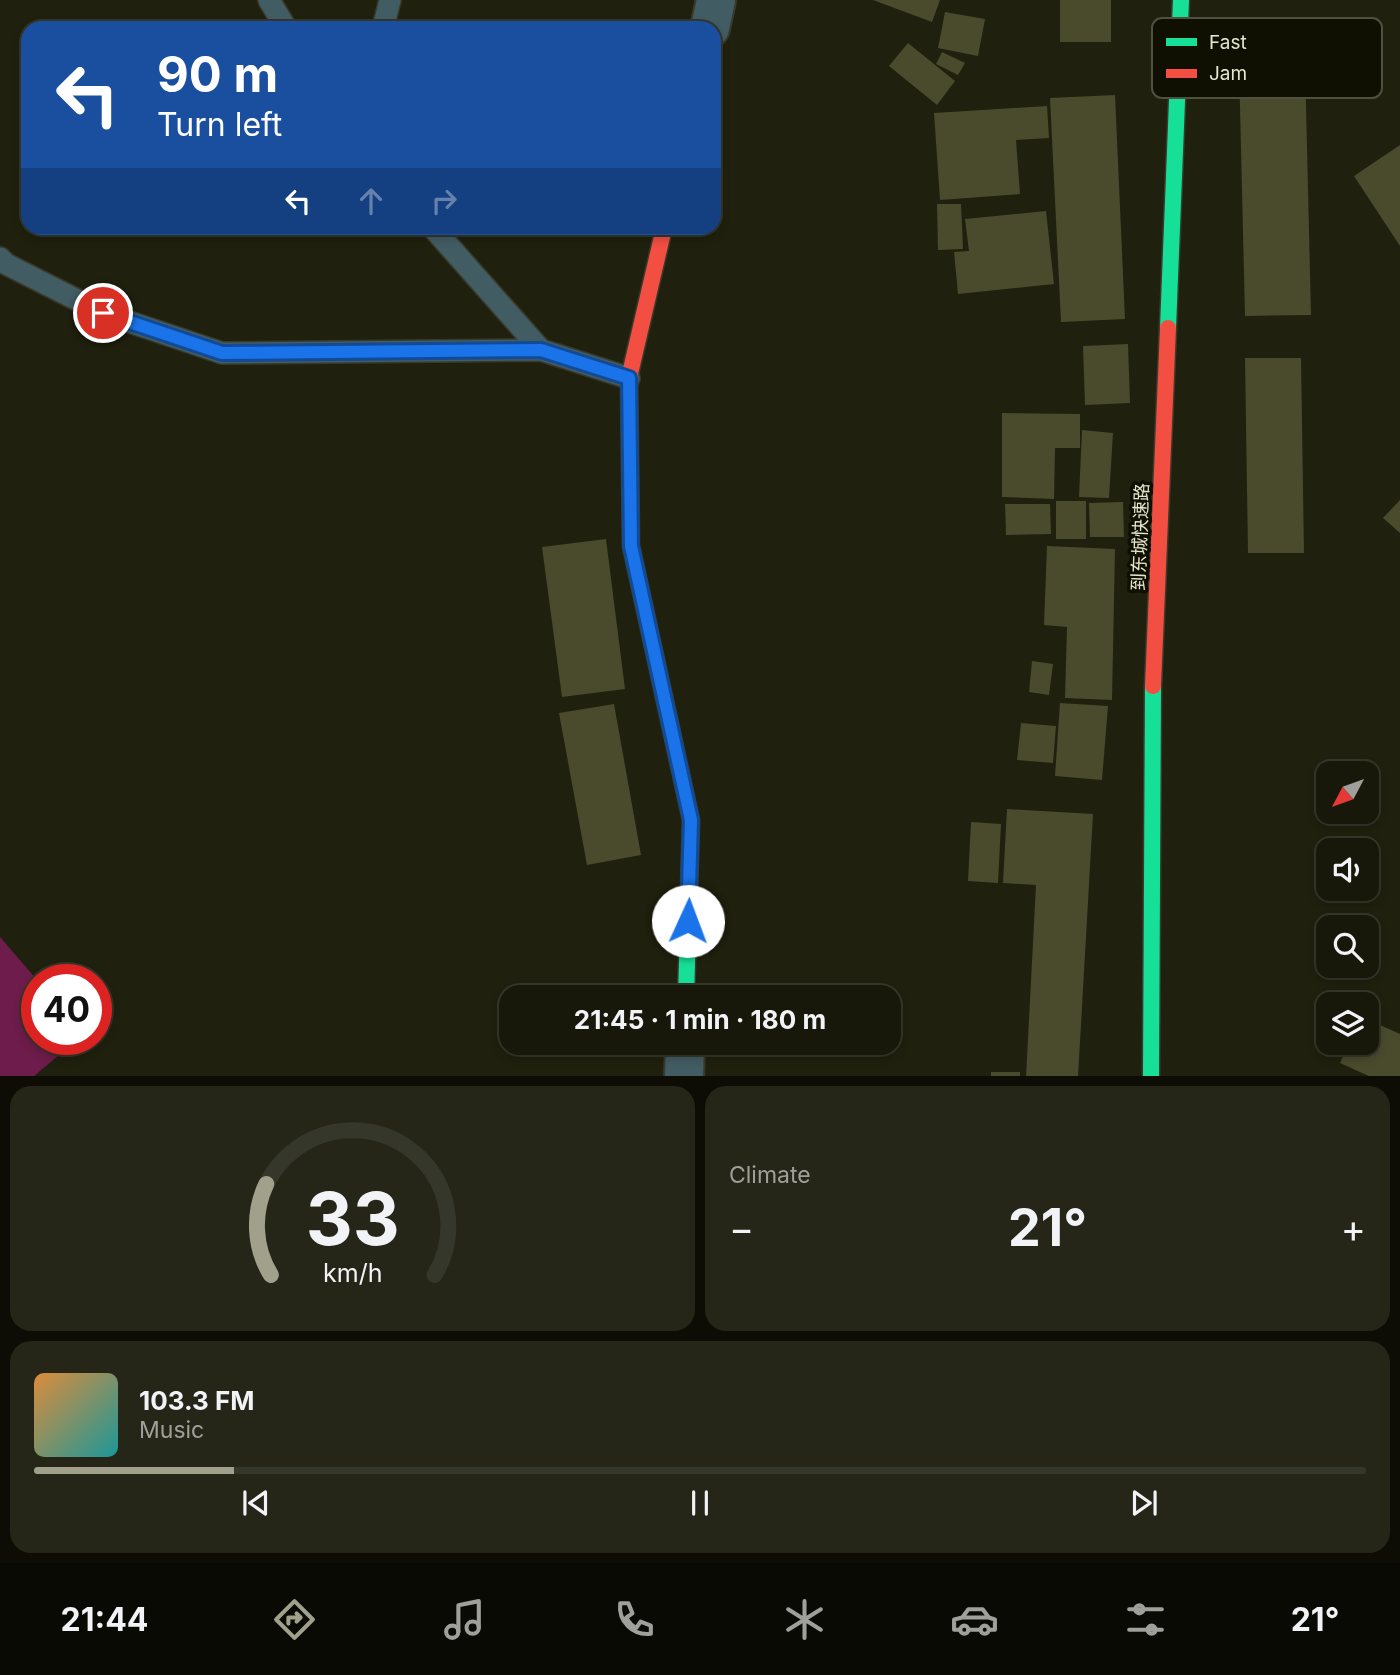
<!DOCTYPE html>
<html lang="en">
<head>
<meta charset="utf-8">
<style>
	body { margin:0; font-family:Inter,"Noto Sans SC",sans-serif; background:#252518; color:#f1f3f6; height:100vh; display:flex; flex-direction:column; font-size:26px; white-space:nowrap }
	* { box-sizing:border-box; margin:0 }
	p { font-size:23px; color:#9fa09c }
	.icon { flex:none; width:38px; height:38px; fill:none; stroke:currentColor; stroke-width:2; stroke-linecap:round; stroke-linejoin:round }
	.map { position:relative; height:1076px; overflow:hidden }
	.drawer { display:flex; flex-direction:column; gap:10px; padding:10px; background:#0d0d06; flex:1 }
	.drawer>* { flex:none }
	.banner { position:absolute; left:21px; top:21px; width:700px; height:214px; border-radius:21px; box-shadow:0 4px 10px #0003,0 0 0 2px #36372b; background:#1a4fa0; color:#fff; overflow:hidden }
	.needle { width:46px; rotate:229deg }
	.controls { position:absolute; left:1316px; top:761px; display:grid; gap:14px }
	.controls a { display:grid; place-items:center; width:63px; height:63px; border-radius:14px; background:#18180a; box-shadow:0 4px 10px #0003,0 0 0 2px #36372b; font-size:35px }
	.speed { position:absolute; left:21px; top:964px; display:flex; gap:14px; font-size:35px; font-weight:700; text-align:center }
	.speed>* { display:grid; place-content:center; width:91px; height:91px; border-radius:50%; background:#18180a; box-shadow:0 4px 10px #0003,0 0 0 2px #36372b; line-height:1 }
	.speed .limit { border:10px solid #d22; background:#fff; color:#111 }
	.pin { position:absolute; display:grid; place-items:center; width:60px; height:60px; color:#fff; margin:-30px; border:4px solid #fff; border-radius:50%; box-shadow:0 2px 7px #0007 }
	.me { position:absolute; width:77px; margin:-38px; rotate:2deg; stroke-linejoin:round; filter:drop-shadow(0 0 5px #0008) }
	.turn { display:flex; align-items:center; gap:24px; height:147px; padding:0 21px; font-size:32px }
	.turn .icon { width:91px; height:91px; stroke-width:2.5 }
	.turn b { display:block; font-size:49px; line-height:60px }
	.lanes { display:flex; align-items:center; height:66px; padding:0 21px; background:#0003; justify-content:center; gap:35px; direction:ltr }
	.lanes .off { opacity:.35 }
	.big { font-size:52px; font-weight:700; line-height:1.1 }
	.drawer .widget { flex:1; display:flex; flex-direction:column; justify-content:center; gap:10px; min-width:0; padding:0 24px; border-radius:21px; background:#252518 }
	.drawer .dial { align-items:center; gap:0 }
	.dial svg { height:182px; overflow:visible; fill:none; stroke:#36372b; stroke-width:7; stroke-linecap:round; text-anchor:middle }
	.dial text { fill:#f1f3f6; stroke:none }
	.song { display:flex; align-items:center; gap:21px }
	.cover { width:84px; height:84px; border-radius:10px; background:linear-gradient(135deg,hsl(30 70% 55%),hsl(180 70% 35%)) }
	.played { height:7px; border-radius:4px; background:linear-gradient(90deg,#a1a18b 15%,#36372b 15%) }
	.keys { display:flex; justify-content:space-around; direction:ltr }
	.heat { display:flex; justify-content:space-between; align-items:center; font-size:38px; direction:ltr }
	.drawer .tiles { flex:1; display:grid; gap:10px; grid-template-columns:1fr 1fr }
	.widget:last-child { grid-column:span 2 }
	.trip { position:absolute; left:499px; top:985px; width:402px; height:70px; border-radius:21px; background:#18180a; box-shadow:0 4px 10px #0003,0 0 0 2px #36372b; font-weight:700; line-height:70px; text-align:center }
	.dock { display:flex; height:112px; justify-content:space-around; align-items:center; background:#0a0a04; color:#9fa09c }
	.dock .icon { width:49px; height:49px }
	.dock .on { color:#a1a18b }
	.dock b { font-size:32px; color:#f1f3f6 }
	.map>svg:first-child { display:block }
	.green { fill:#6e1c4b }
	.building { fill:#4a4a2d }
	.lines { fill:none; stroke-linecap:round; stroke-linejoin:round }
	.lane-casing { stroke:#3a3a2b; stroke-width:24 }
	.street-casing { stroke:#3a3a2b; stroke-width:42 }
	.fast-casing { stroke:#3a3a2b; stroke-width:19 }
	.jam-casing { stroke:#3a3a2b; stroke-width:19 }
	.lane { stroke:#425c64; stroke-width:21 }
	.street { stroke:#425c64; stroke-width:38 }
	.fast { stroke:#16e098; stroke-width:16 }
	.jam { stroke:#f24e42; stroke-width:16 }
	.route-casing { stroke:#114b97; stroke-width:18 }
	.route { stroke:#1a73e8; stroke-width:12 }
	.labels { text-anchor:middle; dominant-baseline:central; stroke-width:7; stroke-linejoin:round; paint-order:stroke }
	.street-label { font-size:18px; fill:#e6e6ce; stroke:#101002 }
	.key { fill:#101002; stroke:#50503f; stroke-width:2 }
	.key-label { font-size:19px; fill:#e6e6ce }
</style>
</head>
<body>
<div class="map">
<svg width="1400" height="1077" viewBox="0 0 1400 1077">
	<rect width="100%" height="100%" fill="#20200e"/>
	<path class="green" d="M 0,937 L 37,980 L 37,1040 L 77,1040 L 34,1076 L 0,1076 Z"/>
	<path class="building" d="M 873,0 L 940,0 L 932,22 Z
		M 1060,0 L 1111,0 L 1111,42 L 1060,42 Z
		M 945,12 L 985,19 L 978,56 L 938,48 Z
		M 908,43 L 955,81 L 937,105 L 889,66 Z
		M 942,52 L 965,63 L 958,75 L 936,64 Z
		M 1305,63 L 1311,315 L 1245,316 L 1239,65 Z
		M 1115,95 L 1125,319 L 1061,322 L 1050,98 Z
		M 1047,106 L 1049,138 L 1016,140 L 1020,194 L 940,200 L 934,113 Z
		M 1400,145 L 1400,246 L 1354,176 Z
		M 937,204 L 961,204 L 963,249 L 938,250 Z
		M 1046,211 L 1054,284 L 958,294 L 954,252 L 969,251 L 965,219 Z
		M 1128,344 L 1130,403 L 1085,405 L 1083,346 Z
		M 1245,358 L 1301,358 L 1304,553 L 1248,553 Z
		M 1002,413 L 1080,414 L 1080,448 L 1055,448 L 1054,499 L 1002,497 Z
		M 1082,430 L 1113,433 L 1109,498 L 1079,497 Z
		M 1400,500 L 1400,533 L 1383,518 Z
		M 1056,501 L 1086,501 L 1086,539 L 1056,539 Z
		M 1123,502 L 1124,537 L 1090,537 L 1089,503 Z
		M 1005,504 L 1050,504 L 1051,534 L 1006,535 Z
		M 606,539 L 625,689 L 562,697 L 542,547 Z
		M 1047,546 L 1115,549 L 1112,700 L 1065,698 L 1067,627 L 1044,625 Z
		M 1032,661 L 1053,664 L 1049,695 L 1029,692 Z
		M 1060,703 L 1108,706 L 1102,780 L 1055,776 Z
		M 614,704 L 641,855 L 587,865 L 559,713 Z
		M 1021,723 L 1056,726 L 1053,763 L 1017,760 Z
		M 1007,809 L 1093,814 L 1078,1077 L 1026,1077 L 1036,885 L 1003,883 Z
		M 971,822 L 1001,824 L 998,883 L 968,881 Z
		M 1367,1019 L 1400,1034 L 1400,1077 L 1371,1077 L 1340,1063 L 1349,1043 L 1367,1043 Z
		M 991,1072 L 1020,1072 L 1020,1077 L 991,1077 Z"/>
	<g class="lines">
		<defs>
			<path id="lane" d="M 269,0 L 286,28
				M 383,28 L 390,0
				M 433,228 L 541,350
				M 0,258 L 6,264 L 103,313 L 222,353 L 541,350 L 629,378"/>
			<path id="street" d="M 710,28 L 716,0
				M 684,1077 L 685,1043"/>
			<path id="fast" d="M 1168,328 L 1181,0
				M 664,697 L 691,820 L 686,998
				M 1151,1077 L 1153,686"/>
			<path id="jam" d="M 664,228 L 629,378 L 631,546 L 664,697
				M 1153,686 L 1168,328"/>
		</defs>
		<use href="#lane" class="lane-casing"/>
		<use href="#street" class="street-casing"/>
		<use href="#fast" class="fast-casing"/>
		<use href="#jam" class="jam-casing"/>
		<use href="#lane" class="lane"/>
		<use href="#street" class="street"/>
		<use href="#fast" class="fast"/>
		<use href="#jam" class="jam"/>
	</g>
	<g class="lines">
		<defs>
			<path id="route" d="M 103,313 L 222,353 L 541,350 L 629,378 L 631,546 L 691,820 L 688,921"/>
		</defs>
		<use href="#route" class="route-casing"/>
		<use href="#route" class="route"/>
	</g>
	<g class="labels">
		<g class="street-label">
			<text transform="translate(1140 537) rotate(-88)">到东城快速路</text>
		</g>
	</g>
	<rect x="1152" y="18" width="230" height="80" rx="10" class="key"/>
	<rect x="1166" y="38" width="31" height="8" fill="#16e098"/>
	<rect x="1166" y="69" width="31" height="9" fill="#f24e42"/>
	<g class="key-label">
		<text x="1209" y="49">Fast</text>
		<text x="1209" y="80">Jam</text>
	</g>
</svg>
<div class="controls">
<a><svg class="needle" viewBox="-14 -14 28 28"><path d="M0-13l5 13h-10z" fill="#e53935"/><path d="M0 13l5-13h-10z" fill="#9fa09c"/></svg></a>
<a><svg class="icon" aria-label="sound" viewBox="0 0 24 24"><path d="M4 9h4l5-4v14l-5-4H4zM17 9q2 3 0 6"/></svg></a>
<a><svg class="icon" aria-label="search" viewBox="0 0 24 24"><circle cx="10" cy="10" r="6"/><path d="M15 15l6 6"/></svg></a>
<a><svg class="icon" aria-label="layers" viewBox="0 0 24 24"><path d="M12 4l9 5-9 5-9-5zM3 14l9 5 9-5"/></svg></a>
</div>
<div class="speed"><div class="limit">40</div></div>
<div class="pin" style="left:103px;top:313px;background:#d93025"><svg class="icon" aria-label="arrive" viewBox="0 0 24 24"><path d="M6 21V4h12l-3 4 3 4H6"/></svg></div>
<svg class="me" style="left:688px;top:921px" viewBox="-20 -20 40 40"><circle r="19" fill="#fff"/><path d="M0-13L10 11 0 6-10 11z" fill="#1a73e8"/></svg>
<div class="trip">21:45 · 1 min · 180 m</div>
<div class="banner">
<div class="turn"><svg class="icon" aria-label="left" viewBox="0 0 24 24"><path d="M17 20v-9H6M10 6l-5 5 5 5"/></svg><div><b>90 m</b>Turn left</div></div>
<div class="lanes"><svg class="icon" aria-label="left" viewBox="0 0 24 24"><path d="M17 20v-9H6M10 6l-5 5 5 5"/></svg><svg class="icon off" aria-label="ahead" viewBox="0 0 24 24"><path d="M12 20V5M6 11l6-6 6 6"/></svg><svg class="icon off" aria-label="right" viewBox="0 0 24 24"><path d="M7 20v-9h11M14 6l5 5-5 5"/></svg></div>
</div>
</div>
<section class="drawer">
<div class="tiles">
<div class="widget dial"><svg viewBox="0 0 100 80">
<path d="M14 69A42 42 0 1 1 86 69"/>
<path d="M14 69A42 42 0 0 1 12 29" stroke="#a1a18b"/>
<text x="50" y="56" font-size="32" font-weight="700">33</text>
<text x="50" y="72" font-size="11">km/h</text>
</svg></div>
<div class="widget"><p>Climate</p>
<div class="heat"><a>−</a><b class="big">21°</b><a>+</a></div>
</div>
<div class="widget">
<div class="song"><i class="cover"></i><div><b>103.3 FM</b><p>Music</p></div></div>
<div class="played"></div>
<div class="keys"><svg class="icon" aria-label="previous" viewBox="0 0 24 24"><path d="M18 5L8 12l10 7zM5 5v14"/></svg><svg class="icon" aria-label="pause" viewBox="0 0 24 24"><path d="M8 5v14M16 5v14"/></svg><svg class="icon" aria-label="next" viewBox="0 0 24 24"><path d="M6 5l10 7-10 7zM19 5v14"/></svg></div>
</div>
</div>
</section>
<nav class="dock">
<b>21:44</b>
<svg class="icon on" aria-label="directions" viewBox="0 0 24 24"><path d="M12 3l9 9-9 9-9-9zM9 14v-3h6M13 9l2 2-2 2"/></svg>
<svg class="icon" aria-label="music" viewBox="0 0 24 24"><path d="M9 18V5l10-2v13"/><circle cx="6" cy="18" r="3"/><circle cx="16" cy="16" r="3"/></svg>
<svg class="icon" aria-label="phone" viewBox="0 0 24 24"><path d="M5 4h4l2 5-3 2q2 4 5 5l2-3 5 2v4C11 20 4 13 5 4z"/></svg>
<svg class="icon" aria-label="climate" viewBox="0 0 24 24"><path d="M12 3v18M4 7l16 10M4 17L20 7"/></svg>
<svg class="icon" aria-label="car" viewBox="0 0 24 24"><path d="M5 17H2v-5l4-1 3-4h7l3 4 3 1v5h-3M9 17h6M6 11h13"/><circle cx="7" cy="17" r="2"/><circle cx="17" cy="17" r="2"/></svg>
<svg class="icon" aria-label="filters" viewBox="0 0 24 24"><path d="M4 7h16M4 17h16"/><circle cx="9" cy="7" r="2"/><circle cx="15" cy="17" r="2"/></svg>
<b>21°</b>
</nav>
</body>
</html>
